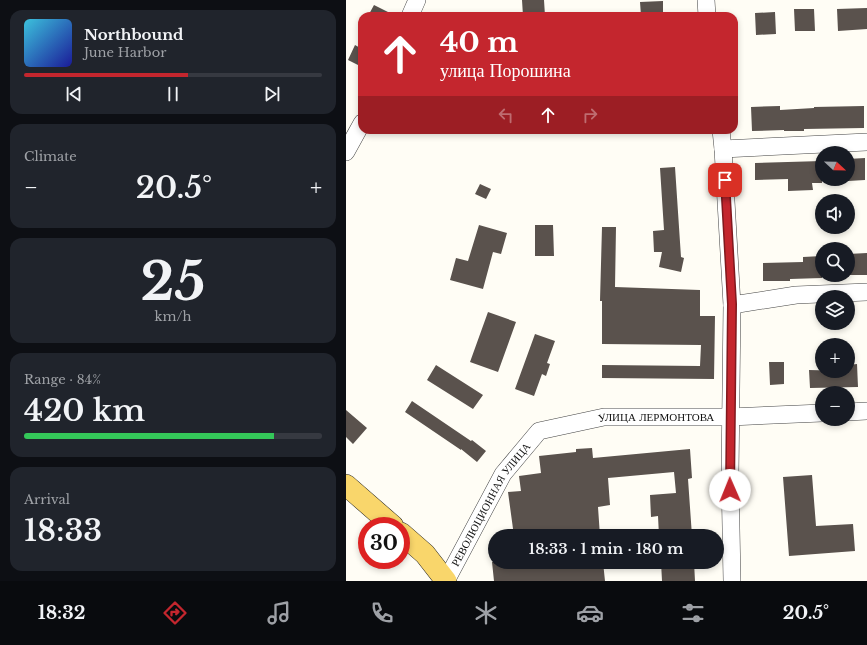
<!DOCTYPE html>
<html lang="en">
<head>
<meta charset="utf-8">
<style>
	body { margin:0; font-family:"Libre Baskerville",serif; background:#20242c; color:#f1f3f6; height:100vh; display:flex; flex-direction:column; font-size:15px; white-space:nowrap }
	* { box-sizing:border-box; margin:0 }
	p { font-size:13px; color:#9ea1a6 }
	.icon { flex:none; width:22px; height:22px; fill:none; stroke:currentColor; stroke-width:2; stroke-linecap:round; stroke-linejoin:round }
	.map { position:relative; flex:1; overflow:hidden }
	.panel { display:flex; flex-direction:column; gap:10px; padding:10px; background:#0d0f14; width:346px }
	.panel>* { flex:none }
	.top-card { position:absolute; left:12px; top:12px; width:380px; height:122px; border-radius:12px; box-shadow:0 2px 6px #0003; background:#c4262e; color:#fff; overflow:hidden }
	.needle { width:26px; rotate:112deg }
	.fabs { position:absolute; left:469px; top:146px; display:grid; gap:8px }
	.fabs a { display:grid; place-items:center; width:40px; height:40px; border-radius:50%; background:#171b24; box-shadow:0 2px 6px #0003; font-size:20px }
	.speed { position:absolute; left:12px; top:517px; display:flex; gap:8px; font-size:20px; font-weight:700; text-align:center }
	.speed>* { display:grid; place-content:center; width:52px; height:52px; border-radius:50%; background:#171b24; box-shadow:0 2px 6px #0003; line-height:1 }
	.speed .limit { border:6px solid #d22; background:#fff; color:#111 }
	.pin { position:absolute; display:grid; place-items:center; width:34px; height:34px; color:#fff; margin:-17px; border-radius:8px; box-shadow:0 2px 6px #0006 }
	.me { position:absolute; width:44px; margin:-22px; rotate:359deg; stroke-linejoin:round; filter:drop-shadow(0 0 3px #0008) }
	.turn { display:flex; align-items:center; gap:14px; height:84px; padding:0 16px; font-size:18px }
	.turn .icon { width:52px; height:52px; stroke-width:2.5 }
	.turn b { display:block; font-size:28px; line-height:34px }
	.lanes { display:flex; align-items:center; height:38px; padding:0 16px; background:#0003; justify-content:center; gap:20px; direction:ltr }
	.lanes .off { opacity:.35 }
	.big { font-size:30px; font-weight:600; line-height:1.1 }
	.panel .widget { flex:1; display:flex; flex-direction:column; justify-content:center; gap:6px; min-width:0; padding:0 14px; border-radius:12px; background:#20242c }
	.panel .dial { align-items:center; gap:0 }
	.dial b { font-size:52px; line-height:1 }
	.song { display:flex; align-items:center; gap:12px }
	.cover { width:48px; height:48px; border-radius:6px; background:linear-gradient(135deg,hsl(190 70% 55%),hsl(240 70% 35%)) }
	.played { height:4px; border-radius:2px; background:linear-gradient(90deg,#c4262e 55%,#363941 55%) }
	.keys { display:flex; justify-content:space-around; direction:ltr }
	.heat { display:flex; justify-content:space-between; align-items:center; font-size:22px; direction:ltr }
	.charge { height:6px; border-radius:3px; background:linear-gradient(90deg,#34c759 84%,#363941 0) }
	.trip { position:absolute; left:142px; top:529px; width:236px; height:40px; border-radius:20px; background:#171b24; box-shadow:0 2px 6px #0003; font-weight:600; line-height:40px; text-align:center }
	.dock { display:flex; height:64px; justify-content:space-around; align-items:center; background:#090b0e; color:#9ea1a6 }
	.dock .icon { width:28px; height:28px }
	.dock .active { color:#c4262e }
	.dock b { font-size:18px; color:#f1f3f6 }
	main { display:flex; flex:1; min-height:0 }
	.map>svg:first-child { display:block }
	.building { fill:#5a524d }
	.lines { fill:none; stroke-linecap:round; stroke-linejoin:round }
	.minor-casing { stroke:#444; stroke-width:18 }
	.major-casing { stroke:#222; stroke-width:22 }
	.minor { stroke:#fff; stroke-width:17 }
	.major { stroke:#f9d66b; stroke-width:21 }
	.route-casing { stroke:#7f191e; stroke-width:10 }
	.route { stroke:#c4262e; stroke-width:7 }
	.labels { text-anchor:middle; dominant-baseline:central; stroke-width:4; stroke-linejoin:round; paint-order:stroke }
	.street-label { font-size:11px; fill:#111; stroke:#fff }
</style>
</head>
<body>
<main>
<section class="panel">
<div class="widget">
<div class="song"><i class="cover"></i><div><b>Northbound</b><p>June Harbor</p></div></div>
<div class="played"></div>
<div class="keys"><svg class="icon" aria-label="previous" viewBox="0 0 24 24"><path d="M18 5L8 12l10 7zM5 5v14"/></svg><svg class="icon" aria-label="pause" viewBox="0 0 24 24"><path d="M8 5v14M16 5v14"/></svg><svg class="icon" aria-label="next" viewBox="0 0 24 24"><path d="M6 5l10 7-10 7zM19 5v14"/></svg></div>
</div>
<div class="widget"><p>Climate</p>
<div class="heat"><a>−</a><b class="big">20.5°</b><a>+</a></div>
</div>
<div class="widget dial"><b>25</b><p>km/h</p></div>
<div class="widget"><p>Range · 84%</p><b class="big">420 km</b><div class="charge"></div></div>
<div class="widget"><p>Arrival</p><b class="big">18:33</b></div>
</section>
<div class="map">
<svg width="521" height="581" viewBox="0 0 521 581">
	<rect width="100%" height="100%" fill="#fffdf5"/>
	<path class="building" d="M 176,0 L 198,0 L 199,16 L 177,16 Z
		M 317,1 L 317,16 L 295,16 L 294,2 Z
		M 28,5 L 50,16 L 22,16 Z
		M 521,8 L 521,29 L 492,31 L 491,9 Z
		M 448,9 L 468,9 L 469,31 L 449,31 Z
		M 429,12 L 430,34 L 410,35 L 409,13 Z
		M 9,45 L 16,49 L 16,67 L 2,60 Z
		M 434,106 L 434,110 L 468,108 L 468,107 L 518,106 L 518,128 L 458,129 L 458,131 L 438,131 L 438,130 L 406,131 L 405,107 Z
		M 519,158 L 519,180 L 502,181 L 502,159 Z
		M 476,161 L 476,183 L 466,183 L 467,190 L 442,191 L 442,179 L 409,180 L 409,163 Z
		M 329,167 L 335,257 L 338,258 L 335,272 L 313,267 L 316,252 L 308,252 L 307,231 L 318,230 L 314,168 Z
		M 134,184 L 145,189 L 140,199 L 129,194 Z
		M 133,225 L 161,233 L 155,254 L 147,252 L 137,289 L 104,280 L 110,258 L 122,261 Z
		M 189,225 L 207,225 L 208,256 L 189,256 Z
		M 256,227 L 270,227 L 269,287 L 354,290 L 354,316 L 369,316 L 368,379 L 256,378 L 256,365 L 354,366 L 355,345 L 256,344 L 256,301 L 254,301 Z
		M 521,253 L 521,275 L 502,275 L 502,254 Z
		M 476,256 L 476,278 L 444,279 L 444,281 L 417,281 L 417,263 L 457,262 L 457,257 Z
		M 142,312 L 170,322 L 152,372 L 124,362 Z
		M 189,334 L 209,341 L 201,363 L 204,364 L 200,376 L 196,374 L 188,396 L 169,389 Z
		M 423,362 L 438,362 L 438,384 L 424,385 Z
		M 511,364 L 512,387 L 464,388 L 463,370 L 502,371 L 502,365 Z
		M 90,365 L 137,395 L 127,409 L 81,380 Z
		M 66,401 L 125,441 L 126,440 L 140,451 L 131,462 L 115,449 L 115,450 L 59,412 Z
		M 0,410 L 21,428 L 7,444 L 0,437 Z
		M 246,448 L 247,458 L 344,449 L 346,478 L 342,479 L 346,536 L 313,536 L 312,516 L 305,517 L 304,495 L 330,493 L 328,472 L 262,478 L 264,505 L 252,507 L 254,536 L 168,536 L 162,492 L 175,491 L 173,476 L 195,473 L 193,456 L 230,452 L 230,449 Z
		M 466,475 L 470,526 L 507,524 L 509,551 L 443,556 L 437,477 Z
		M 146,562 L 257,562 L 259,581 L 148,581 Z
		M 315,562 L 348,562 L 349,581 L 316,581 Z"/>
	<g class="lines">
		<defs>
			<g id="minor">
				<path d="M 360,0 L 361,16"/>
				<path d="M 64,16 L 71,0"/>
				<path d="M 375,130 L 377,149 L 386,305 L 384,475 L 386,581"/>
				<path d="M 377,149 L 521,142"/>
				<path d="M 0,152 L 16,123"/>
				<path d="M 386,305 L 450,295 L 521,292"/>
				<path d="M 502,412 L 521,411"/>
				<path id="s1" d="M 100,581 L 157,474 L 193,431 L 258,417 L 384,417 L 476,413"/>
			</g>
			<path id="major" d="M 0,485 L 47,526
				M 55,533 L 79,554 L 100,581"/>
		</defs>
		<use href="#minor" class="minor-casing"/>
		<use href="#major" class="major-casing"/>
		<use href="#minor" class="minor"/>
		<use href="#major" class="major"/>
	</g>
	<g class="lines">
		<defs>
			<path id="route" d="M 379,180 L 386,304 L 384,490"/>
		</defs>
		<use href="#route" class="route-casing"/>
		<use href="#route" class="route"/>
	</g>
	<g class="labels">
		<g class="street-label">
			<text stroke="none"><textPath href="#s1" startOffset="296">УЛИЦА ЛЕРМОНТОВА</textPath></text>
			<text stroke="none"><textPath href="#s1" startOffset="89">РЕВОЛЮЦИОННАЯ УЛИЦА</textPath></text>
		</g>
	</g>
</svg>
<div class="fabs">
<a><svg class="needle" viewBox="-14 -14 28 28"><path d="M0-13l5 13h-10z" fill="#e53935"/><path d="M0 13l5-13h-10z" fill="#9ea1a6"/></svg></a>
<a><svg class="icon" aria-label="sound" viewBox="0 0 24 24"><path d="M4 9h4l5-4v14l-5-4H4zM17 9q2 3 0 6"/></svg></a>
<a><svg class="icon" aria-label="search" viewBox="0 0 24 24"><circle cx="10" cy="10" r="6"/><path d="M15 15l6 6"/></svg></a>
<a><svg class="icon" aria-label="layers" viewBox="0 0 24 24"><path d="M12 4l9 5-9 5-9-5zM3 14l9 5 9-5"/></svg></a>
<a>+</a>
<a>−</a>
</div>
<div class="speed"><div class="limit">30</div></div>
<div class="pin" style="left:379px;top:180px;background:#d93025"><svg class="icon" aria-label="arrive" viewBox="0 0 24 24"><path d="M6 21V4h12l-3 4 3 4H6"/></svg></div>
<svg class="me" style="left:384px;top:490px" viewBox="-20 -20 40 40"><circle r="19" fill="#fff"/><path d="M0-13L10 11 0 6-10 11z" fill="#c4262e"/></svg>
<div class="trip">18:33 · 1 min · 180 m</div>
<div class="top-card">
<div class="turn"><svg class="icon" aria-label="ahead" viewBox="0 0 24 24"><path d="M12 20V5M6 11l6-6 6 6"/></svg><div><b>40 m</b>улица Порошина</div></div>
<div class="lanes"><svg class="icon off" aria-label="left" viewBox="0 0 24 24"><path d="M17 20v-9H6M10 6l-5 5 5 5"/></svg><svg class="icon" aria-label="ahead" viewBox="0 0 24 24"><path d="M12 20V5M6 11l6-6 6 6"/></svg><svg class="icon off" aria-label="right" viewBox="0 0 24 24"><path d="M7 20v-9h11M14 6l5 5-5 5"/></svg></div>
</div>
</div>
</main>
<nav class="dock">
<b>18:32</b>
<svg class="icon active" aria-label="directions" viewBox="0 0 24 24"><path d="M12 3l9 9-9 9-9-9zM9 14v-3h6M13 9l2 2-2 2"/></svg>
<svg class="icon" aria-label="music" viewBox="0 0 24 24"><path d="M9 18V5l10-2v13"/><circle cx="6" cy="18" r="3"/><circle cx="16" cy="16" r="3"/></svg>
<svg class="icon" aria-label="phone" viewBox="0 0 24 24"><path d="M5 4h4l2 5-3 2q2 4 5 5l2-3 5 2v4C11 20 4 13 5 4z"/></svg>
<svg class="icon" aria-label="climate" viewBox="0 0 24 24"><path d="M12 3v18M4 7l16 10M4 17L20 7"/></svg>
<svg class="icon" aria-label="car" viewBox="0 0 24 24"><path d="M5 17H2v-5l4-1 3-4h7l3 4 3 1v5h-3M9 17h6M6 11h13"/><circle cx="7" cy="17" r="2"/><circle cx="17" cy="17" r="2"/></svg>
<svg class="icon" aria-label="filters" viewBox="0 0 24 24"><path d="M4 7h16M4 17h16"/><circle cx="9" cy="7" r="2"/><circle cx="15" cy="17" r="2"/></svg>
<b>20.5°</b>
</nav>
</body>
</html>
